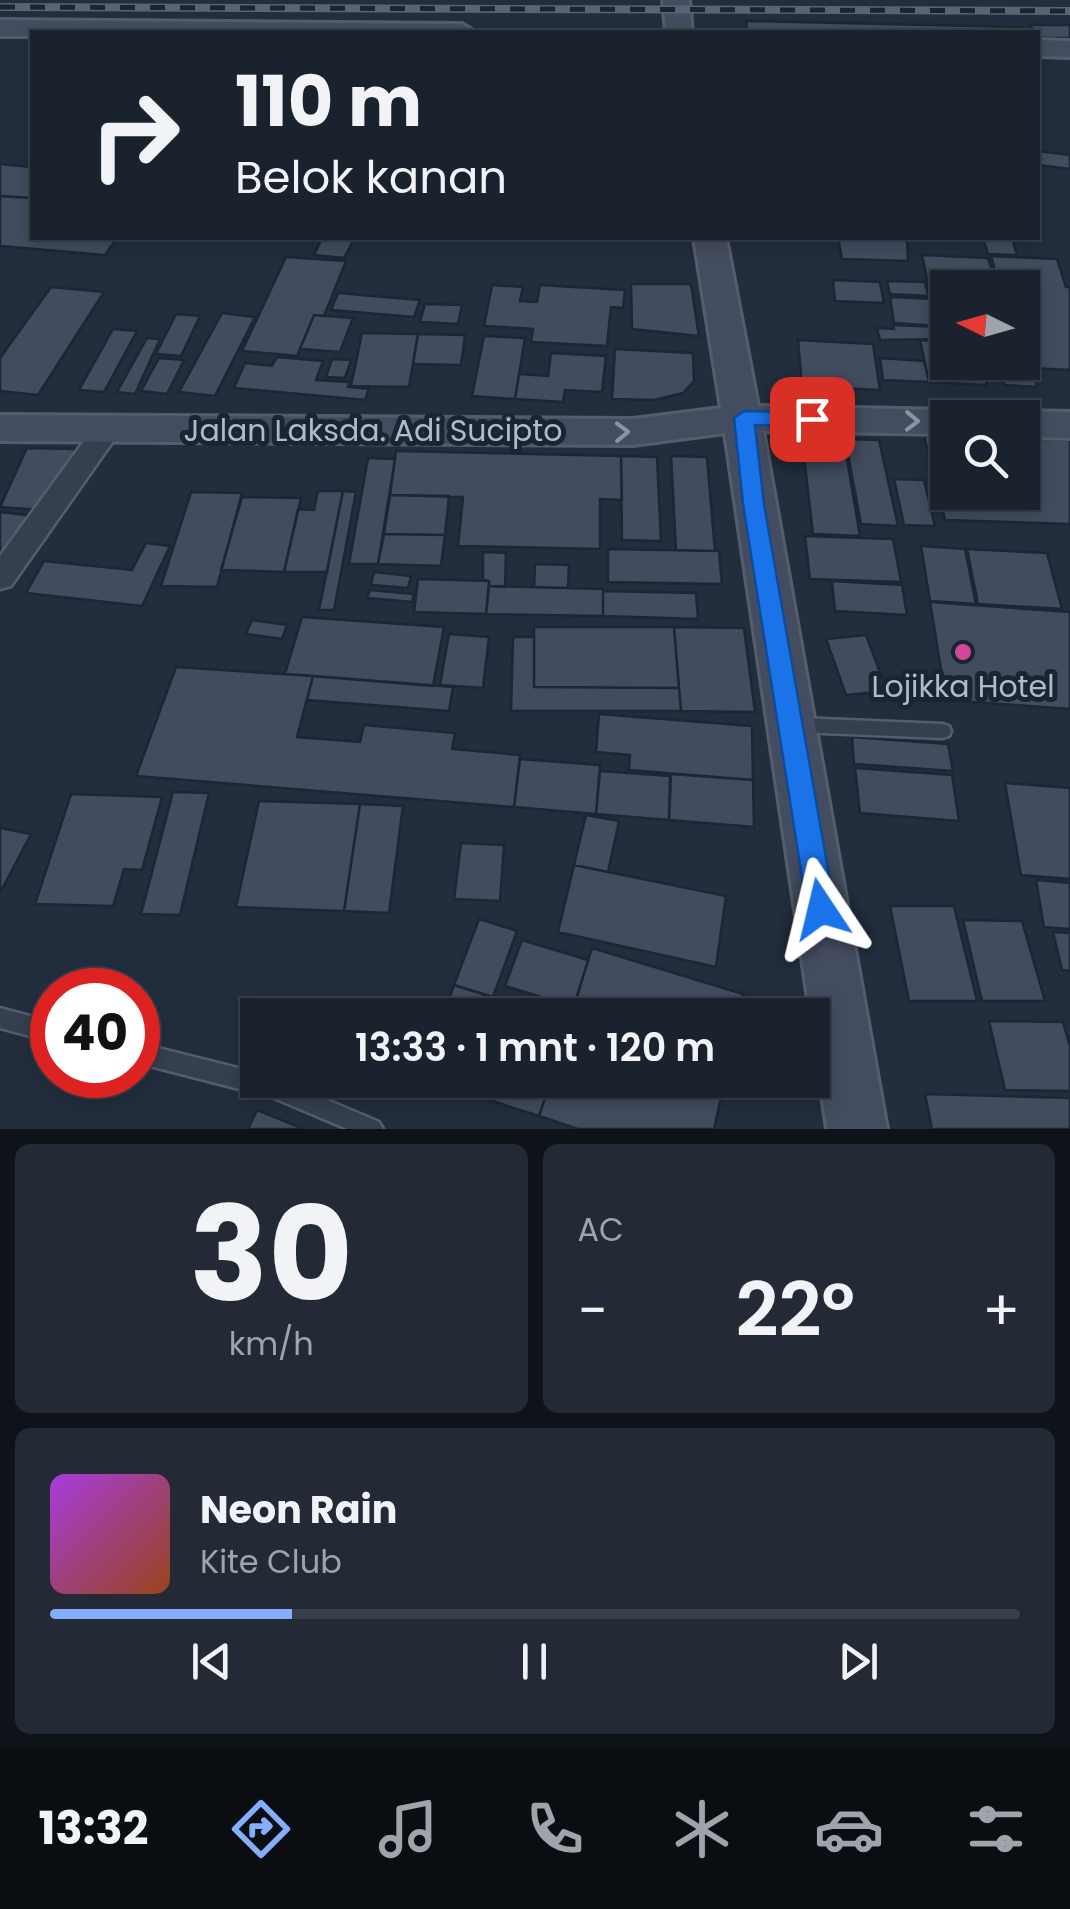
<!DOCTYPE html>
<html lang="id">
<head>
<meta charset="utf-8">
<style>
	body { margin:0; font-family:Poppins,sans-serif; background:#232a36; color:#f1f3f6; height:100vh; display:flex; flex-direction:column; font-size:38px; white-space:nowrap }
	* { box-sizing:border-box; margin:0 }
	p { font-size:32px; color:#9fa4aa }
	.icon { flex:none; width:55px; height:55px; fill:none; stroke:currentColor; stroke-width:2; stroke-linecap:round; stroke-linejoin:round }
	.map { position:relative; height:1129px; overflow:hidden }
	.sheet { display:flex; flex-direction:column; gap:15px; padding:15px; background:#0e1319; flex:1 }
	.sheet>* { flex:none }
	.top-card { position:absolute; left:30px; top:30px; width:1010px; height:210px; border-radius:0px; box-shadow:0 5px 15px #0003,0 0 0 2px #383f4a; background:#1a222e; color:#f1f3f6; overflow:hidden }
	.needle { width:65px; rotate:275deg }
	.fabs { position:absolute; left:930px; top:270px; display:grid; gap:20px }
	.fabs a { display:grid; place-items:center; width:110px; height:110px; border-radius:0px; background:#1a222e; box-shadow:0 5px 15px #0003,0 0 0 2px #383f4a; font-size:50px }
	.speed { position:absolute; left:30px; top:968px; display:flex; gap:20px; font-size:50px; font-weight:700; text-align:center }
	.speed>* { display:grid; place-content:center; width:130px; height:130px; border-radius:50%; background:#1a222e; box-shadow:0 5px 15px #0003,0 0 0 2px #383f4a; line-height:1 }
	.speed .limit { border:15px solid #d22; background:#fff; color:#111 }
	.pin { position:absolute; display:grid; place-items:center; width:85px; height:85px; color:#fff; margin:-42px; border-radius:20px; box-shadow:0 5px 15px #0006 }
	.me { position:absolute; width:110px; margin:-55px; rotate:350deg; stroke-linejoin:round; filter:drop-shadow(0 0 8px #0008) }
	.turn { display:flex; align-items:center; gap:35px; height:210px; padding:0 40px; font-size:45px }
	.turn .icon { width:130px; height:130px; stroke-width:2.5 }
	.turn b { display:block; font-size:70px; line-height:85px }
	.big { font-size:75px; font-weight:600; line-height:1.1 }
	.sheet .card { flex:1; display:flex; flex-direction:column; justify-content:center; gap:15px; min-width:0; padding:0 35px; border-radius:15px; background:#232a36 }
	.sheet .dial { align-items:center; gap:0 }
	.dial b { font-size:130px; line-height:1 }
	.song { display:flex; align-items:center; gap:30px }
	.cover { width:120px; height:120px; border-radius:15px; background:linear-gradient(135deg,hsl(280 70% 55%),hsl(20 70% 35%)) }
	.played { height:10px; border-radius:5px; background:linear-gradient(90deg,#84aefb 25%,#383f4a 25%) }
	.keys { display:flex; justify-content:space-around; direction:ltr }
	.heat { display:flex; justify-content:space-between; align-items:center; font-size:55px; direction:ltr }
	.sheet .tiles { flex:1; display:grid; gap:15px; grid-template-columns:1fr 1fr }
	.card:last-child { grid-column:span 2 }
	.trip { position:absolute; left:240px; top:998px; width:590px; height:100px; border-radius:0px; background:#1a222e; box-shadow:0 5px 15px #0003,0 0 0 2px #383f4a; font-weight:600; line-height:100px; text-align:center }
	.tabs { display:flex; height:160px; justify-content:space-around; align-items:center; background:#0a0e12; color:#9fa4aa }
	.tabs .icon { width:70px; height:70px }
	.tabs .on { color:#84aefb }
	.tabs b { font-size:45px; color:#f1f3f6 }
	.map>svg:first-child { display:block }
	.building { fill:#414c5f; stroke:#1d2634; stroke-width:2.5 }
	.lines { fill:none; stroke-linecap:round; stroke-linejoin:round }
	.lane-casing { stroke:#545d6b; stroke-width:5 }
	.street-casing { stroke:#545d6b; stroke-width:5 }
	.secondary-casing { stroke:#545d6b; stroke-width:6 }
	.lane { fill:#363f4d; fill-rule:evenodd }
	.street { fill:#363f4d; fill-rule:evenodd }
	.secondary { fill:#444d60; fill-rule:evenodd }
	.rail-casing { stroke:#586374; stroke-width:8 }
	.rail { stroke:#1b2432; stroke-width:5; stroke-dasharray:15; stroke-linecap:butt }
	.oneway { stroke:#8c94a4 }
	.route { fill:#1a73e8; stroke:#114b97; stroke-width:2.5 }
	.hotel-dot { fill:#d1479c; stroke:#1b2432; stroke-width:4 }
	.labels { text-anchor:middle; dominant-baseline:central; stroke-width:10; stroke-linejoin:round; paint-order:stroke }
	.street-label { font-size:30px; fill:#b2bac8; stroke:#1b2432 }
	.poi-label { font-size:30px; fill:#b2bac8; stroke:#1b2432 }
</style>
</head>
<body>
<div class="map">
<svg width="1070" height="1129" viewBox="0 0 1070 1129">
	<rect width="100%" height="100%" fill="#222d3d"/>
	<path class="building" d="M 746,21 L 1022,27 L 1025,32 L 747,32 Z
		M 1030,25 L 1070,25 L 1070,38 L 1038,38 Z
		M 1038,151 L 1070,155 L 1070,169 L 1038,165 Z
		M 0,164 L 32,167 L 32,198 L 0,196 Z
		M 0,196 L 32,198 L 32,238 L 117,238 L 105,255 L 0,246 Z
		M 322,238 L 355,238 L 344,258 L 314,255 Z
		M 838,238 L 907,239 L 908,261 L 842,259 Z
		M 983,238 L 1012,238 L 1017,255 L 988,254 Z
		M 922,255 L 988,258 L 993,273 L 971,272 L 973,281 L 985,282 L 987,288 L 948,288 L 948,293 L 930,292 Z
		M 991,256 L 1057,259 L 1066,287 L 1070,287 L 1070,370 L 1032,368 L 1022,336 L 1022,288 L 1000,288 Z
		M 286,257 L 346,261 L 324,316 L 314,315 L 297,356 L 242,351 Z
		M 833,280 L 880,282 L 884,303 L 835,301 Z
		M 887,281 L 925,282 L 928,296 L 890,294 Z
		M 631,284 L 691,284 L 699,336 L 632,329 Z
		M 492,285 L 523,287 L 520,301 L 537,302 L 540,285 L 625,290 L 623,308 L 611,307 L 607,346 L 531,342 L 533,329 L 484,326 Z
		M 51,287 L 104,292 L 38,395 L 0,391 L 0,358 Z
		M 338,293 L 420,300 L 414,317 L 331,310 Z
		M 890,297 L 935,299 L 940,326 L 894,323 Z
		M 425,304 L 462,305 L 458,324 L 420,322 Z
		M 222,313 L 255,317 L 215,396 L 179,392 Z
		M 176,314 L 200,316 L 181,356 L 156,354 Z
		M 314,315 L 353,318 L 340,352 L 300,349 Z
		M 893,325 L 941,327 L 944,339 L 880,340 L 877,328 L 894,329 Z
		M 113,329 L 137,331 L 104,392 L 79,390 Z
		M 362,333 L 418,334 L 409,387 L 351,386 Z
		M 418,334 L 465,335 L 461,365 L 413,364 Z
		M 484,336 L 525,338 L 515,399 L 472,396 Z
		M 147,338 L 160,339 L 135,394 L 117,392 Z
		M 798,340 L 873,344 L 880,390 L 802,386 Z
		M 920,340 L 948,342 L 948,362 L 981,362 L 987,385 L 929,382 Z
		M 1022,348 L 1026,348 L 1037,387 L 1005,385 L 998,362 L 1022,362 Z
		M 615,349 L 693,353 L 694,381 L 683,393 L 654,400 L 612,399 Z
		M 551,353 L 606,356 L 602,392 L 565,390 L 563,402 L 515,399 L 519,374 L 548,376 Z
		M 277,357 L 323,361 L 316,380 L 350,382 L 348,387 L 369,389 L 365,400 L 234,388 L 245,363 L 272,366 Z
		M 159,358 L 184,360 L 167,394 L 141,391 Z
		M 880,358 L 924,361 L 929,382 L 883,380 Z
		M 332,359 L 351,360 L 345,378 L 326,377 Z
		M 924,436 L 948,436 L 948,492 L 1022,492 L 1022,439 L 1070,440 L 1070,524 L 945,520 Z
		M 845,439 L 879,440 L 898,526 L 861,524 Z
		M 27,448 L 76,449 L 41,510 L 0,507 Z
		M 396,451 L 621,456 L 622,500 L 600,499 L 600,549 L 458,546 L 463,497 L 390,495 Z
		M 621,456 L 657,457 L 661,541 L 622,540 Z
		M 671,456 L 707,457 L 715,551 L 676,550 Z
		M 804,457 L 847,459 L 860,536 L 813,534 Z
		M 368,458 L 395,459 L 378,564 L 349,564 Z
		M 894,479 L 924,480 L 935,526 L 904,525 Z
		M 318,491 L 343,491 L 327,572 L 284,572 L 298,509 L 314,510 Z
		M 343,491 L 356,492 L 334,610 L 319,610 Z
		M 191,492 L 242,493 L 217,587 L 161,586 Z
		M 390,495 L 449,496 L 445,535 L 384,534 Z
		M 242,497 L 301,498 L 284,572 L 221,570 Z
		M 1,512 L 33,516 L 0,570 L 0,514 Z
		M 384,534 L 445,535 L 441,566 L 378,564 Z
		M 805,536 L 893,539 L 901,582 L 810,579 Z
		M 146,543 L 170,546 L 142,606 L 26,593 L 44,561 L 132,570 Z
		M 921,546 L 965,549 L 976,604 L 930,601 Z
		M 608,549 L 719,551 L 722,584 L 608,582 Z
		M 967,549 L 1047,553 L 1062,609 L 978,604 Z
		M 483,552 L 506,553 L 505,587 L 489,586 L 489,581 L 483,580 Z
		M 535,564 L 569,565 L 568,588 L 534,587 Z
		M 374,572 L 411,576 L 408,588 L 371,585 Z
		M 418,579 L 489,581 L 486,614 L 414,612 Z
		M 832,581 L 902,585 L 907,615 L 835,611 Z
		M 489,586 L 603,589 L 603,616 L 486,614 Z
		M 370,590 L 414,594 L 412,602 L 367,598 Z
		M 603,591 L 696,593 L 698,619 L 603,616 Z
		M 930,602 L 1070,612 L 1070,709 L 946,700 Z
		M 302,617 L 444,627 L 433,686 L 285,674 Z
		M 252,620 L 287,625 L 282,639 L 246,634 Z
		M 534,627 L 674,627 L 679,688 L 534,687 Z
		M 674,627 L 744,628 L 755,712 L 681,711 Z
		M 449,634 L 489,637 L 483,688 L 440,685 Z
		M 866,635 L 887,691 L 846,695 L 826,639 Z
		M 513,637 L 534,637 L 534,687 L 679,688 L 681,711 L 511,711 Z
		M 176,667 L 313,676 L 297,737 L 360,742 L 364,725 L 455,733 L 452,749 L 520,755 L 514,807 L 136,776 Z
		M 313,676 L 453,687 L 449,711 L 307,700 Z
		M 599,714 L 752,726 L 753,780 L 629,770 L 630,755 L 596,752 Z
		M 852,737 L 948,744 L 953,771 L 854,764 Z
		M 520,759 L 600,765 L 596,814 L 514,807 Z
		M 855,768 L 952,775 L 959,821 L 860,813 Z
		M 600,771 L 670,776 L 669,820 L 596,814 Z
		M 671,774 L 753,780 L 754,827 L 669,820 Z
		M 1005,783 L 1070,788 L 1070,879 L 1021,875 Z
		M 173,792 L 209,793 L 180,915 L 141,914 Z
		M 71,794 L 162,797 L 142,870 L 124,869 L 113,906 L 35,904 Z
		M 259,801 L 360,804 L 344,911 L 236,907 Z
		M 360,804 L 403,806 L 389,913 L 344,911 Z
		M 586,815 L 619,821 L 608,872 L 574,865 Z
		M 0,828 L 31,834 L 0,893 Z
		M 461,843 L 504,845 L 500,901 L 454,899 Z
		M 574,865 L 726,896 L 716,967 L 558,932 Z
		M 1036,880 L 1070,883 L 1070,929 L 1044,927 Z
		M 890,906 L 954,906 L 977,1001 L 909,1001 Z
		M 479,919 L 517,931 L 493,997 L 454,985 Z
		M 963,920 L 1022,921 L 1045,1001 L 982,1001 Z
		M 1053,932 L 1070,933 L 1070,971 L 1062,970 Z
		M 522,940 L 588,960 L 574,1007 L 505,986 Z
		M 592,948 L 743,994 L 739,1015 L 571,1015 Z
		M 454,985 L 504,1001 L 499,1015 L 443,1015 Z
		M 504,1001 L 549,1015 L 499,1015 Z
		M 989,1021 L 1063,1022 L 1070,1046 L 1070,1091 L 1005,1090 Z
		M 431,1080 L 476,1080 L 471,1094 Z
		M 476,1080 L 551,1080 L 539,1116 L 471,1094 Z
		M 551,1080 L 725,1080 L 714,1129 L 578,1129 L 539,1116 Z
		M 925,1094 L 1070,1098 L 1070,1129 L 932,1129 Z
		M 257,1110 L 304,1129 L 248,1129 Z"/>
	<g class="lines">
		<defs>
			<path id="lane" d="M 799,718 L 943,724 L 949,726 L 951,731 L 949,736 L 943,738 L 799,732 L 793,730 L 791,725 L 793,720 Z
				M 0,1008 L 52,1022 L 52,1042 L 0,1028 Z
				M 138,1043 L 258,1073 L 258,1080 L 280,1080 L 379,1122 L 383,1129 L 347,1129 L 274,1098 L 138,1063 Z"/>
			<path id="street" d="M 108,419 L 118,422 L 122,428 L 118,434 L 11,586 L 0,589 L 0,556 L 98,422 Z"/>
			<path id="secondary" d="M 663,0 L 689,0 L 692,32 L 666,32 Z
				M 0,20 L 462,24 L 475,32 L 32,32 L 32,36 L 0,36 Z
				M 1038,40 L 1070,41 L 1070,57 L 1038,56 Z
				M 694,238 L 726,238 L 758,406 L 948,410 L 964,418 L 948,418 L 948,434 L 763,431 L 887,1129 L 827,1129 L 725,433 L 633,445 L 0,441 L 0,415 L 633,419 L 721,408 Z
				M 1022,411 L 1070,412 L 1070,438 L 1022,437 L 1022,418 L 1007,418 Z"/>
		</defs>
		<use href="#lane" class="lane-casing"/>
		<use href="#street" class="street-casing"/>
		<use href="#secondary" class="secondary-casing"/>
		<use href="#lane" class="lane"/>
		<use href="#street" class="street"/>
		<use href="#secondary" class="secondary"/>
		<defs>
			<path id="rail" d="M 0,7 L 1070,11"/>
		</defs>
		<use href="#rail" class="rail-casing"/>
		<use href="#rail" class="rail"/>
	</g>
	<defs><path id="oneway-chevron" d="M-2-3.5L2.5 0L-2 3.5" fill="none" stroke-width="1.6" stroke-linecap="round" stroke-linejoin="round" transform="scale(2.5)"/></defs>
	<g class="oneway">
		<use href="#oneway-chevron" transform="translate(912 421) rotate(1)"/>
		<use href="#oneway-chevron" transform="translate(622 432) rotate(-1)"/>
	</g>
	<path class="route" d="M 744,411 L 812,413 L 822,419 L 812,426 L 755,425 L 764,504 L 835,909 L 831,918 L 821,922 L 811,918 L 807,909 L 743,504 L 734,418 Z"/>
	<circle class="hotel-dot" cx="963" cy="652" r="10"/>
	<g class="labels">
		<g class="street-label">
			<text x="373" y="430">Jalan Laksda. Adi Sucipto</text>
		</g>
		<g class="poi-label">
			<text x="963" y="686">Lojikka Hotel</text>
		</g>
	</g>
</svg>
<div class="fabs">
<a><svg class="needle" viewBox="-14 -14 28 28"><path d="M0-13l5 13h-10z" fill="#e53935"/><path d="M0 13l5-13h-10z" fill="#9fa4aa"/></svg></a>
<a><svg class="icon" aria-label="search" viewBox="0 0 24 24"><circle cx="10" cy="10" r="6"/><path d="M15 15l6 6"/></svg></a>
</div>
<div class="speed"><div class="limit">40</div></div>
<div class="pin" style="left:812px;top:419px;background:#d93025"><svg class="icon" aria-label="arrive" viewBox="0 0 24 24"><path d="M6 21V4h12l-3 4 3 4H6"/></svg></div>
<svg class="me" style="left:821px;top:909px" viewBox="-20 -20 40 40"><path d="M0-17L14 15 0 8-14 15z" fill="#1a73e8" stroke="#fff" stroke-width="4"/></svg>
<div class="trip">13:33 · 1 mnt · 120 m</div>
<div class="top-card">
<div class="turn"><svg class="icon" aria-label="right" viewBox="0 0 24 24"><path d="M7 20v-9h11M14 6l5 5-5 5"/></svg><div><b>110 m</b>Belok kanan</div></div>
</div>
</div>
<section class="sheet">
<div class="tiles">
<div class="card dial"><b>30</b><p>km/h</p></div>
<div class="card"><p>AC</p>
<div class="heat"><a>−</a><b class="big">22°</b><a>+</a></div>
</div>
<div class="card">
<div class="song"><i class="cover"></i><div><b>Neon Rain</b><p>Kite Club</p></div></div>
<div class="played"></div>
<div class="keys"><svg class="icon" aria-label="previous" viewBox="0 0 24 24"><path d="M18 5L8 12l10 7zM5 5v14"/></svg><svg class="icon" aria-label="pause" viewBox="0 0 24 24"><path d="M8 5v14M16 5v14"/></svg><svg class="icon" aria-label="next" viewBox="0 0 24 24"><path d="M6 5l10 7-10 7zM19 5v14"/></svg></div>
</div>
</div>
</section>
<nav class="tabs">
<b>13:32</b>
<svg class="icon on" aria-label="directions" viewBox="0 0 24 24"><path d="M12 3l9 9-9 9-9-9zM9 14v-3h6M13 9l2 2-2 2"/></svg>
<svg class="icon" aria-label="music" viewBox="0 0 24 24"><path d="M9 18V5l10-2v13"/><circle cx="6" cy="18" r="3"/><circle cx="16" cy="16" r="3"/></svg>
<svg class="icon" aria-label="phone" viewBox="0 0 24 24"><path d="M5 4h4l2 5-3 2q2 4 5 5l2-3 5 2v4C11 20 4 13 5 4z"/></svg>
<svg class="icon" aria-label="climate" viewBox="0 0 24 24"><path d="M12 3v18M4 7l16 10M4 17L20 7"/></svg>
<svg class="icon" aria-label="car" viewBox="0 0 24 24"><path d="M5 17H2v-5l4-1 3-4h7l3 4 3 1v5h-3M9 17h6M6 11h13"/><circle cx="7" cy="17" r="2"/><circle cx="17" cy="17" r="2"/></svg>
<svg class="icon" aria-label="filters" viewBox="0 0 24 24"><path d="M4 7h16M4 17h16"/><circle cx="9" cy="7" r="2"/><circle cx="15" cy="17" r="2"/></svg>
</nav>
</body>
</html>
